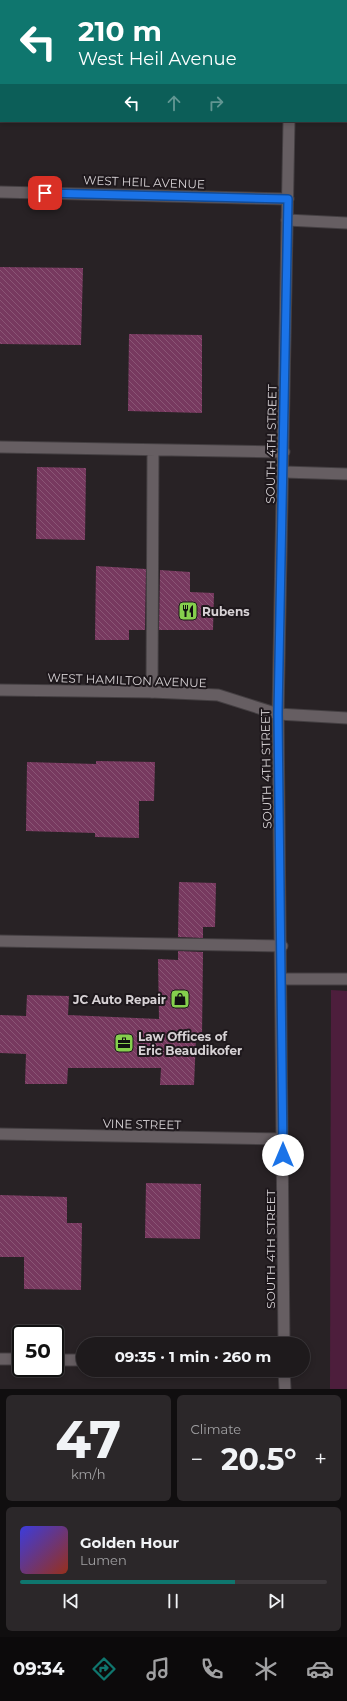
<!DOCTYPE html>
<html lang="en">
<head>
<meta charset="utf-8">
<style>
	body { margin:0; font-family:Montserrat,sans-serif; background:#2b2729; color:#f1f3f6; height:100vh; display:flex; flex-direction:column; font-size:15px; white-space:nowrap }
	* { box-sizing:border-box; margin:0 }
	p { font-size:13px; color:#a1a1a3 }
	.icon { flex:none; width:22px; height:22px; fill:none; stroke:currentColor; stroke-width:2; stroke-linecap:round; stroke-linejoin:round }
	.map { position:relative; height:1389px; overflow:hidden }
	.sheet { display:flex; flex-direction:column; gap:6px; padding:6px; background:#100e0f; flex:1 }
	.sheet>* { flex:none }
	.guide { position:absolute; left:0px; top:0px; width:347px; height:122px; box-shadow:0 2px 6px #0003,0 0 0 1px #3c383b; background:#0f766e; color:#fff; overflow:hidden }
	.speed { position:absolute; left:12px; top:1325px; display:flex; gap:8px; font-size:20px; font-weight:700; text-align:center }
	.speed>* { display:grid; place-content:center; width:52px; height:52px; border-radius:50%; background:#1e1a1c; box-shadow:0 2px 6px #0003,0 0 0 1px #3c383b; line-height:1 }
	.speed .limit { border:2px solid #111; border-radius:6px; background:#fff; color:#111 }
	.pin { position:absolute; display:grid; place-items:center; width:34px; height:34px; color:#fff; margin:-17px; border-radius:8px; box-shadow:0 2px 6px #0006 }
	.me { position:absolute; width:44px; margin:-22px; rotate:0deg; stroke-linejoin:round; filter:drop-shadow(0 0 3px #0008) }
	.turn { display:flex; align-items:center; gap:14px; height:84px; padding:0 12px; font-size:18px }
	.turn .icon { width:52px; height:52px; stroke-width:2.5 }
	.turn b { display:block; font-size:28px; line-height:34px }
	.lanes { display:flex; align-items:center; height:38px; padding:0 12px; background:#0003; justify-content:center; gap:20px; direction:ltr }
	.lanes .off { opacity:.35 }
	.big { font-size:30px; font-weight:700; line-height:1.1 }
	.sheet .widget { flex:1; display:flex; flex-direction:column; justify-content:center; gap:6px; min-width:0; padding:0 14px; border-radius:6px; background:#2b2729 }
	.sheet .dial { align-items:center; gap:0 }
	.dial b { font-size:52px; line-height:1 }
	.song { display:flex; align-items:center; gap:12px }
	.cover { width:48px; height:48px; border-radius:6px; background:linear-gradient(135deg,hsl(240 70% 55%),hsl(10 70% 35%)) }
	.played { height:4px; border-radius:2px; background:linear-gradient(90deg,#0f766e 70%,#3c383b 70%) }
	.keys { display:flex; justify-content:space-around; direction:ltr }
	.heat { display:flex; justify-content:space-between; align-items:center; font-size:22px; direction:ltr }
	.sheet .tiles { flex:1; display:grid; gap:6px; grid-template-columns:1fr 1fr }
	.widget:last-child { grid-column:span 2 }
	.trip { position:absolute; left:76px; top:1337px; width:234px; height:40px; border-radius:20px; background:#1e1a1c; box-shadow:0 2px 6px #0003,0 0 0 1px #3c383b; font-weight:700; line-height:40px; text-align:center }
	.tab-bar { display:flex; height:64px; justify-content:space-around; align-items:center; background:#0c0a0b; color:#a1a1a3 }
	.tab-bar .icon { width:28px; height:28px }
	.tab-bar .on { color:#0f766e }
	.tab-bar b { font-size:18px; color:#f1f3f6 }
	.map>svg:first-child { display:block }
	.garden { fill:#4d1e3c }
	.building { fill:url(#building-back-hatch) }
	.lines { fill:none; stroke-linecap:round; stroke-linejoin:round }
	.service-casing { stroke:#443f42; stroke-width:13 }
	.minor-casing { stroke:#443f42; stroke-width:13 }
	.secondary-casing { stroke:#443f42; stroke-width:13 }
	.service { stroke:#665e62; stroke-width:11 }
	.minor { stroke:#665e62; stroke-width:11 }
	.secondary { stroke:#665e62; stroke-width:11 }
	.route-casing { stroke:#114b97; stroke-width:10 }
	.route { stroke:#1a73e8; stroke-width:7 }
	.labels { text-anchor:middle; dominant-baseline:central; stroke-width:4; stroke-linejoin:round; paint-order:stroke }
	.street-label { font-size:12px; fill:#d7d2d5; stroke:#1e181c }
	.poi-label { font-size:12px; font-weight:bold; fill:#d7d2d5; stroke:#1e181c; text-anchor:start }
</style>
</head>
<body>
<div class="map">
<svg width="347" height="1389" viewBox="0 0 347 1389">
	<defs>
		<pattern id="building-back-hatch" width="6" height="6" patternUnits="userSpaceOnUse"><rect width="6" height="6" fill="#77395f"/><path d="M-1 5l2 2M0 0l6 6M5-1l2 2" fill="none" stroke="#8a5575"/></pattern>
	</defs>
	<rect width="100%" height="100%" fill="#282225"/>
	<path class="garden" d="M 331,990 L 347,991 L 347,1389 L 330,1389 Z"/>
	<path class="building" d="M 0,267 L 83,268 L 81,345 L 0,344 Z
		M 129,334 L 202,335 L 202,413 L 128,411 Z
		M 37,467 L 86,468 L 85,540 L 36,539 Z
		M 96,566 L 146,569 L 145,630 L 129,630 L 129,640 L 95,640 Z
		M 160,570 L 190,572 L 190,592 L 214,593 L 213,630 L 159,630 Z
		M 96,761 L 155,762 L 154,801 L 139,801 L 139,838 L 95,837 L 95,833 L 26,831 L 27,762 L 96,764 Z
		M 179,882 L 216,883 L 215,927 L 203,927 L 203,938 L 178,937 Z
		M 178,951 L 203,952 L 202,1037 L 196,1038 L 194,1085 L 160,1085 L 161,1068 L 68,1068 L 67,1084 L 25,1084 L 26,1054 L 0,1053 L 0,1015 L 26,1016 L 27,995 L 69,996 L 68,1015 L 159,1019 L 158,959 L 178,960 Z
		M 146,1183 L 201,1184 L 200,1239 L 145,1238 Z
		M 0,1195 L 67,1197 L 67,1223 L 82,1223 L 81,1290 L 24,1289 L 24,1257 L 0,1257 Z"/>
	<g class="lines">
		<defs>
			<path id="service" d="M 0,447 L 284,452
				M 284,472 L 347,474
				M 152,692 L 153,450
				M 0,941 L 282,946
				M 282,979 L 347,979
				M 0,1359 L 21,1359
				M 55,1360 L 83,1360"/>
			<path id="minor" d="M 0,192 L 288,199
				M 287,220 L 347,223
				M 0,690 L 152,692 L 218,695 L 278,714 L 347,718
				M 0,1134 L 283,1139"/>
			<path id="secondary" d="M 291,1 L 291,0
				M 284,1344 L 278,714 L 289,121
				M 284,1370 L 285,1389"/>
		</defs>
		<use href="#service" class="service-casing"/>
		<use href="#minor" class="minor-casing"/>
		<use href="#secondary" class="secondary-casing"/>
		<use href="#service" class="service"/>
		<use href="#minor" class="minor"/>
		<use href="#secondary" class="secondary"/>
	</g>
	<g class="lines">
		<defs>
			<path id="route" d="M 45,193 L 288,199 L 278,714 L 283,1155"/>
		</defs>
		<use href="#route" class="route-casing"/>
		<use href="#route" class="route"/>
	</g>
	<defs>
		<symbol id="restaurant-square" viewBox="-11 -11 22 22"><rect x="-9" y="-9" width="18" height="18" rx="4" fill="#85cf4d" stroke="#1e181c"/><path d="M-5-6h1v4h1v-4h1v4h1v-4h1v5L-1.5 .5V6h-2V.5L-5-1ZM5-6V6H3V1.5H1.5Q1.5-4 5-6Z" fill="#111"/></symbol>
		<symbol id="shop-square" viewBox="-11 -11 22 22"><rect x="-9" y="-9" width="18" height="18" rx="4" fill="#85cf4d" stroke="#1e181c"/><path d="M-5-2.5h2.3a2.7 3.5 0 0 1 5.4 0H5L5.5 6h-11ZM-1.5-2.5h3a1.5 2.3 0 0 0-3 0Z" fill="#111"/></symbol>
		<symbol id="office-square" viewBox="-11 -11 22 22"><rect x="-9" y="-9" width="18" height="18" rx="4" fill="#85cf4d" stroke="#1e181c"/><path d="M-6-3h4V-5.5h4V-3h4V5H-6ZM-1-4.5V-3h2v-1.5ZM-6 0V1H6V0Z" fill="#111"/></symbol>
	</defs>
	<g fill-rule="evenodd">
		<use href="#restaurant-square" x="177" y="600" width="22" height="22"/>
		<use href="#shop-square" x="169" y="988" width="22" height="22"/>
		<use href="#office-square" x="113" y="1032" width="22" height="22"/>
	</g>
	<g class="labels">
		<g class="street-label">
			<text transform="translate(144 182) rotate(2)">WEST HEIL AVENUE</text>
			<text transform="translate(271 444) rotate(-89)">SOUTH 4TH STREET</text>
			<text transform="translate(127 680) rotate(2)">WEST HAMILTON AVENUE</text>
			<text transform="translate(266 769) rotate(-91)">SOUTH 4TH STREET</text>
			<text transform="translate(142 1124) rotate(1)">VINE STREET</text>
			<text transform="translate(270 1249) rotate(-90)">SOUTH 4TH STREET</text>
		</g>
		<g class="poi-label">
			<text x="202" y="611">Rubens</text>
			<text x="166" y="999" text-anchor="end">JC Auto Repair</text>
			<text x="138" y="1036">Law Offices of<tspan x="138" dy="14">Eric Beaudikofer</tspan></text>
		</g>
	</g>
</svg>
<div class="speed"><div class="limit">50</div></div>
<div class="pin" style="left:45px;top:193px;background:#d93025"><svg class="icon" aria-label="arrive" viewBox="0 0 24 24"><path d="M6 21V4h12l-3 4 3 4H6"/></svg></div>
<svg class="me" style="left:283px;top:1155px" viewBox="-20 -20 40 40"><circle r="19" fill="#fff"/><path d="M0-13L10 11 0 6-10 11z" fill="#1a73e8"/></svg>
<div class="trip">09:35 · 1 min · 260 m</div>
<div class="guide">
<div class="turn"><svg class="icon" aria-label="left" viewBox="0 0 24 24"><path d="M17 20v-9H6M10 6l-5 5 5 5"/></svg><div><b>210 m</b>West Heil Avenue</div></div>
<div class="lanes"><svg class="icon" aria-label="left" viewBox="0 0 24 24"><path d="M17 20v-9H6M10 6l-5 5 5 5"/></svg><svg class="icon off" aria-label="ahead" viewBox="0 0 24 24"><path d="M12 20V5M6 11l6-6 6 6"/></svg><svg class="icon off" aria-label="right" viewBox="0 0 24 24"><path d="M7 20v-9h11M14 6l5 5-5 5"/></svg></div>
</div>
</div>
<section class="sheet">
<div class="tiles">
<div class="widget dial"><b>47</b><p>km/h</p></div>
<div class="widget"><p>Climate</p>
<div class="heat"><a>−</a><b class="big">20.5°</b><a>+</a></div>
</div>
<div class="widget">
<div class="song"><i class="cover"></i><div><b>Golden Hour</b><p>Lumen</p></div></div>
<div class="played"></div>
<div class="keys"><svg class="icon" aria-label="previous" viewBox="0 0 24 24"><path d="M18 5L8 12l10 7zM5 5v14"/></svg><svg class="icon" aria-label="pause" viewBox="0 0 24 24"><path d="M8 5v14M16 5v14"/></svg><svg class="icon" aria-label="next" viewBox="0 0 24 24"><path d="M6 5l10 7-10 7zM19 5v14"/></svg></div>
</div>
</div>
</section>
<nav class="tab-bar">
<b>09:34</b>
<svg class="icon on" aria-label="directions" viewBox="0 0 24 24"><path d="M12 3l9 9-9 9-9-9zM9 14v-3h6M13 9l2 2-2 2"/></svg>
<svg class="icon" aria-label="music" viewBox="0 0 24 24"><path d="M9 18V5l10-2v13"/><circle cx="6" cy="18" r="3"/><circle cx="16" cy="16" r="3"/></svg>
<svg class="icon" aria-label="phone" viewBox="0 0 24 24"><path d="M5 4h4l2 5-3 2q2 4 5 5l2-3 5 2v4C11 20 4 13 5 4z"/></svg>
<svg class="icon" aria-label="climate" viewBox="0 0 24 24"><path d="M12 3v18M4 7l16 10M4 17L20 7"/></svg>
<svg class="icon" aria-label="car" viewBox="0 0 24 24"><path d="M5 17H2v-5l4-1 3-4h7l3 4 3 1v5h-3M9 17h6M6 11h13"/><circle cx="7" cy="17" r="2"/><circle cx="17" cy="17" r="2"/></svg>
</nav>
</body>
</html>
